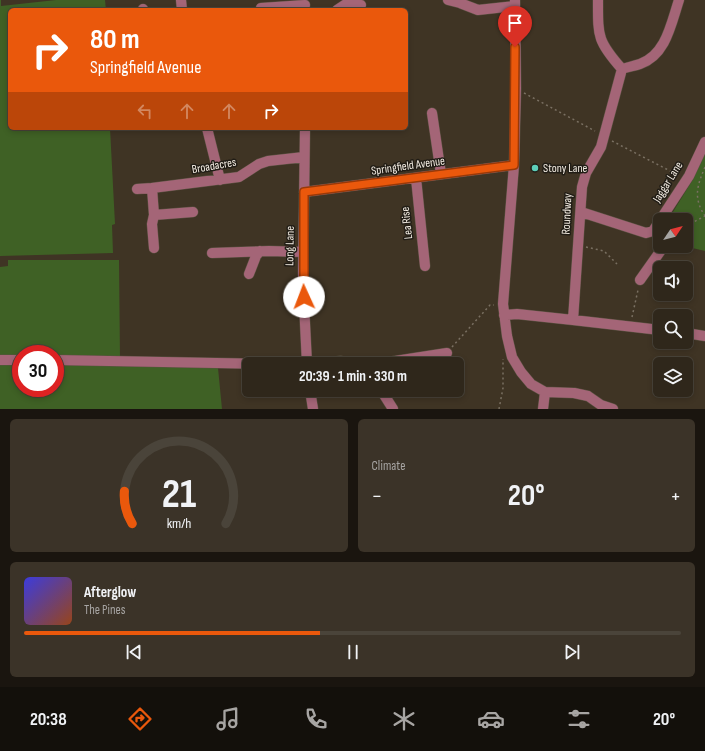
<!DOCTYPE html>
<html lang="en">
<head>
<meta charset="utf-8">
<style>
	body { margin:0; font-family:"Sofia Sans Condensed",sans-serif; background:#3b3328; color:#f1f3f6; height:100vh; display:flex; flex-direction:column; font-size:15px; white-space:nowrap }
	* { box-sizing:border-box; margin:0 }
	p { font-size:13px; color:#a7a5a3 }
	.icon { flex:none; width:22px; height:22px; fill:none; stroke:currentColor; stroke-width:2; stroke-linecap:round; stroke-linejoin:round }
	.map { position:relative; height:409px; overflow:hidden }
	.drawer { display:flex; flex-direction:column; gap:10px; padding:10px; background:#1a150f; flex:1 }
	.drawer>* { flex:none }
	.top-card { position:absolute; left:8px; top:8px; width:400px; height:122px; border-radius:6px; box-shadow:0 2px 6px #0003,0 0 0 1px #4a443a; background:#ea580c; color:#fff; overflow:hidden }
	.needle { width:26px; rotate:55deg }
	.buttons { position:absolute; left:653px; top:213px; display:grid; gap:8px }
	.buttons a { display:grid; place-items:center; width:40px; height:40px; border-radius:6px; background:#2f271b; box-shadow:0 2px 6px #0003,0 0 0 1px #4a443a; font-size:20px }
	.speed { position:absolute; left:12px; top:345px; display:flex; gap:8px; font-size:20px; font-weight:700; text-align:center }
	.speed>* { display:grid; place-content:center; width:52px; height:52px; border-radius:50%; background:#2f271b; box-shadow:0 2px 6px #0003,0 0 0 1px #4a443a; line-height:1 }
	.speed .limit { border:6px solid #d22; background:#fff; color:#111 }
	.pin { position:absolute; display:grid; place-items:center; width:34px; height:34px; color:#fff; margin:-41px -17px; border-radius:50% 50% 50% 0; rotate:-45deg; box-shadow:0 0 4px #0007 }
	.pin .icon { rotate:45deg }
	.me { position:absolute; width:44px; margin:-22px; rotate:358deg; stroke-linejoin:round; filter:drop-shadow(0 0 3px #0008) }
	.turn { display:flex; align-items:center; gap:14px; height:84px; padding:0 16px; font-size:18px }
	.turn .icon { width:52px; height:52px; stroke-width:2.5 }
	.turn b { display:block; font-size:28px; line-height:34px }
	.lanes { display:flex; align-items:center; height:38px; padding:0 16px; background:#0003; justify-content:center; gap:20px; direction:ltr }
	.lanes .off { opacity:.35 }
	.big { font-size:30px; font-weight:700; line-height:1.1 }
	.drawer .tile { flex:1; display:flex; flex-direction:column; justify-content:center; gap:6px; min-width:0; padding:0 14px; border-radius:6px; background:#3b3328 }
	.drawer .dial { align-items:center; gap:0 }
	.dial svg { height:104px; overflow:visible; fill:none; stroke:#4a443a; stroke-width:7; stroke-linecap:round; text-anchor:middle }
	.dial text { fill:#f1f3f6; stroke:none }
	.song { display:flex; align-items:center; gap:12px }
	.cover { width:48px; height:48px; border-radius:6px; background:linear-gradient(135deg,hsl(240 70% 55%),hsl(20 70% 35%)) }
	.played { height:4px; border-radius:2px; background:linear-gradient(90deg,#ea580c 45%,#4a443a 45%) }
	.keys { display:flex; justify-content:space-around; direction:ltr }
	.heat { display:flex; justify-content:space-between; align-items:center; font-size:22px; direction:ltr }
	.drawer .tiles { flex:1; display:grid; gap:10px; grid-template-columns:1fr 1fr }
	.tile:last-child { grid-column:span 2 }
	.trip { position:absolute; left:242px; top:357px; width:222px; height:40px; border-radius:6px; background:#2f271b; box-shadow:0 2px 6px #0003,0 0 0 1px #4a443a; font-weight:700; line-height:40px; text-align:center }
	.tab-bar { display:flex; height:64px; justify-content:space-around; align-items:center; background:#13100b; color:#a7a5a3 }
	.tab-bar .icon { width:28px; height:28px }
	.tab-bar .active { color:#ea580c }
	.tab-bar b { font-size:18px; color:#f1f3f6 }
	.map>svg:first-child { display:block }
	.green { fill:#3f6125 }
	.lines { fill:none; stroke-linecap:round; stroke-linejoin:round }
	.minor-casing { stroke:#5c5243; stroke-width:11 }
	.path { stroke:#7a7062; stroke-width:1.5; stroke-dasharray:2 3; stroke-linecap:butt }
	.minor { stroke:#a46577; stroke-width:10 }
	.route-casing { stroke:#983908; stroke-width:10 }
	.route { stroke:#ea580c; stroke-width:7 }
	.poi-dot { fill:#5dceb9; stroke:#211d16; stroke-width:1.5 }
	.labels { text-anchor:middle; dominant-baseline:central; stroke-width:3; stroke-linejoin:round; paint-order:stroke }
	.street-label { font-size:12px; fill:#f4ede3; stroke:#211d16 }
	.poi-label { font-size:12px; fill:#f4ede3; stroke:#211d16; text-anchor:start }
</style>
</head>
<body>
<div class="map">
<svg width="705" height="409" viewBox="0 0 705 409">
	<rect width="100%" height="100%" fill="#3f3424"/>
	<path class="green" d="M 0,0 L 1,0 L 1,6 L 56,0 L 105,0 L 106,10 L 10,10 L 10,128 L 110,128 L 115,224 L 112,225 L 113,253 L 0,256 Z
		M 705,153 L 705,251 L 684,246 L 686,246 L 686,220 L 668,220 L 692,181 Z
		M 8,260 L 119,260 L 120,359 L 55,358 L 55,354 L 21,354 L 21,358 L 0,357 L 0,267 L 8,266 Z
		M 0,362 L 21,363 L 21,388 L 55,388 L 55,364 L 218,368 L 222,409 L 0,409 Z"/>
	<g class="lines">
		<defs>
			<path id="minor" d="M 181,0 L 182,10
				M 448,0 L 460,3 L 478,10 L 514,6
				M 515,0 L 516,88 L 514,165 L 503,304 L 507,336 L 512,357 L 521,372 L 531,384 L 545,392 L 574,393 L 588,396 L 601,405 L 613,409
				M 598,0 C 598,36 597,41 622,69
				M 143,9 L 143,10
				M 261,10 L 261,8 L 305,5
				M 337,10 L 346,4 L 361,5
				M 432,113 L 441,174
				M 207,128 L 220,180
				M 305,128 L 303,283 L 307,364
				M 416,178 L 425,266
				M 137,189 L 152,188
				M 304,192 L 514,165
				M 581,212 L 646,233 L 653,231 L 689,176 L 705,142
				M 154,215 L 193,212
				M 154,248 L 152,224 L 154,215 L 152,188 L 239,177 L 259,164 L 268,161 L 304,157
				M 212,253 L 269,251 L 303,252
				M 249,274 L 256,256 L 260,251
				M 640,280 L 664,246
				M 504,315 L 517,314 L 573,320 L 582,187 L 586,173 L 601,147 L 622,69 C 628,67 634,66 640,64 C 666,55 671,24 679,0
				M 573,320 L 660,330
				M 686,333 L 705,336
				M 0,360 L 21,360
				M 55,360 L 266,364
				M 314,364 L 341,361 L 354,364
				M 376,364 L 447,353
				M 310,390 L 313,409
				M 381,390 L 393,409
				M 543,409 L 545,392"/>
		</defs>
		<use href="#minor" class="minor-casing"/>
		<path class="path" d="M 524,93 L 595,131
			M 612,141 L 678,175
			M 705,167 C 697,186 693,198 705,216
			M 686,226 L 705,216
			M 586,247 L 604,251 L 617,264
			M 632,317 L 638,290
			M 452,347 L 490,305 L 494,305
			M 499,409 L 503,388 L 503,359"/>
		<use href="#minor" class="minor"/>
	</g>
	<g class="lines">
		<defs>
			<path id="route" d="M 304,297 L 304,192 L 514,165 L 515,47"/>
		</defs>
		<use href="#route" class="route-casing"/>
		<use href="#route" class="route"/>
	</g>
	<circle class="poi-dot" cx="535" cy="168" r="4"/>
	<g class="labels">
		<g class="street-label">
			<text transform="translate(214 166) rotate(-10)">Broadacres</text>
			<text transform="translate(408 166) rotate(-8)">Springfield Avenue</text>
			<text transform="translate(668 182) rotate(-58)">Jaggar Lane</text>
			<text transform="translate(567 214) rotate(-87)">Roundway</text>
			<text transform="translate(407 223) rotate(-96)">Lea Rise</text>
			<text transform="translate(290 246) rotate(-89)">Long Lane</text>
		</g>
		<g class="poi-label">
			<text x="543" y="168">Stony Lane</text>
		</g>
	</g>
</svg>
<div class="buttons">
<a><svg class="needle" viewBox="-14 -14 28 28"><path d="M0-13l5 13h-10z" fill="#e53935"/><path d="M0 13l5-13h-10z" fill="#a7a5a3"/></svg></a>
<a><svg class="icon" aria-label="sound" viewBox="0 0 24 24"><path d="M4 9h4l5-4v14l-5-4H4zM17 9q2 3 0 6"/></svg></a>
<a><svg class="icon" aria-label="search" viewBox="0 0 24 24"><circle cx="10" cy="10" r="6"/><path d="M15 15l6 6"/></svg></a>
<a><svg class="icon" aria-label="layers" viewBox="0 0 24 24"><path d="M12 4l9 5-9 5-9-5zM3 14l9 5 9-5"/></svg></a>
</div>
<div class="speed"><div class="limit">30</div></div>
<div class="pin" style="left:515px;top:47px;background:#d93025"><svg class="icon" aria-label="arrive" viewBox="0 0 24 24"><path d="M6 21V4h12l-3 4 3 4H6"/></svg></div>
<svg class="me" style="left:304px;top:297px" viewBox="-20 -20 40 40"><circle r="19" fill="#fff"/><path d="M0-13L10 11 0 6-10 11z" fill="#ea580c"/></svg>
<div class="trip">20:39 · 1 min · 330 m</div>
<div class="top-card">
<div class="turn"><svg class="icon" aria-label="right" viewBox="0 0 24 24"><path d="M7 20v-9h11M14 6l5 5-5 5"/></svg><div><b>80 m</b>Springfield Avenue</div></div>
<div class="lanes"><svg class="icon off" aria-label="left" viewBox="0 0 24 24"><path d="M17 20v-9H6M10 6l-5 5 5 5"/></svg><svg class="icon off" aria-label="ahead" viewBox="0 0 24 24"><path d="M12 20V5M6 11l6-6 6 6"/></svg><svg class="icon off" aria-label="ahead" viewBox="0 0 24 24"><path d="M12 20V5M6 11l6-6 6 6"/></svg><svg class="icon" aria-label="right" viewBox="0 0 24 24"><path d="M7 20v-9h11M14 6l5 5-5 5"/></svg></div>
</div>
</div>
<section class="drawer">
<div class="tiles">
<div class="tile dial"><svg viewBox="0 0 100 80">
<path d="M14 69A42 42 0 1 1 86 69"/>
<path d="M14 69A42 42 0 0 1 8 44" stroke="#ea580c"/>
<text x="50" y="56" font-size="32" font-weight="700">21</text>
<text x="50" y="72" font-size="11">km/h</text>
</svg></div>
<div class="tile"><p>Climate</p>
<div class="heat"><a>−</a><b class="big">20°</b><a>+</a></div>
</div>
<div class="tile">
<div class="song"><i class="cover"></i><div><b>Afterglow</b><p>The Pines</p></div></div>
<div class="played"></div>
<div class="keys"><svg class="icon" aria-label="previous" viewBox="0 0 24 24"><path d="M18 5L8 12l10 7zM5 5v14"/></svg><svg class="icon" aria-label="pause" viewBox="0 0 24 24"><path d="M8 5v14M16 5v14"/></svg><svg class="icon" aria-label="next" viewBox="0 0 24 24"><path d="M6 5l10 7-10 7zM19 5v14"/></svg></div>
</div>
</div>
</section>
<nav class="tab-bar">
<b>20:38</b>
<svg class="icon active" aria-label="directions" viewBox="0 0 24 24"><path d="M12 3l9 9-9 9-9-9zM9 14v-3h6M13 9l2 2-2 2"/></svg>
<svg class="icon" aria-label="music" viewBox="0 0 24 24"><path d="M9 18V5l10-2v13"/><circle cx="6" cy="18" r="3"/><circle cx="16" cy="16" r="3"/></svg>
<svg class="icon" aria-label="phone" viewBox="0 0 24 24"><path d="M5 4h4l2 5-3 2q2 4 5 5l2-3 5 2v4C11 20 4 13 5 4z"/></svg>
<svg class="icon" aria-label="climate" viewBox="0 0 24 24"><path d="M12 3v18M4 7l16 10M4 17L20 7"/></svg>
<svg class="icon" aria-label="car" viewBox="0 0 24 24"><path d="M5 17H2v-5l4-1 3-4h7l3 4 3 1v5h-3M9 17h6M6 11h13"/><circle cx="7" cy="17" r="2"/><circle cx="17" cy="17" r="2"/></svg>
<svg class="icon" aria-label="filters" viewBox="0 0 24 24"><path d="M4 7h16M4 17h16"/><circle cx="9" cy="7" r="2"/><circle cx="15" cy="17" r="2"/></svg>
<b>20°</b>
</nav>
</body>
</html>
